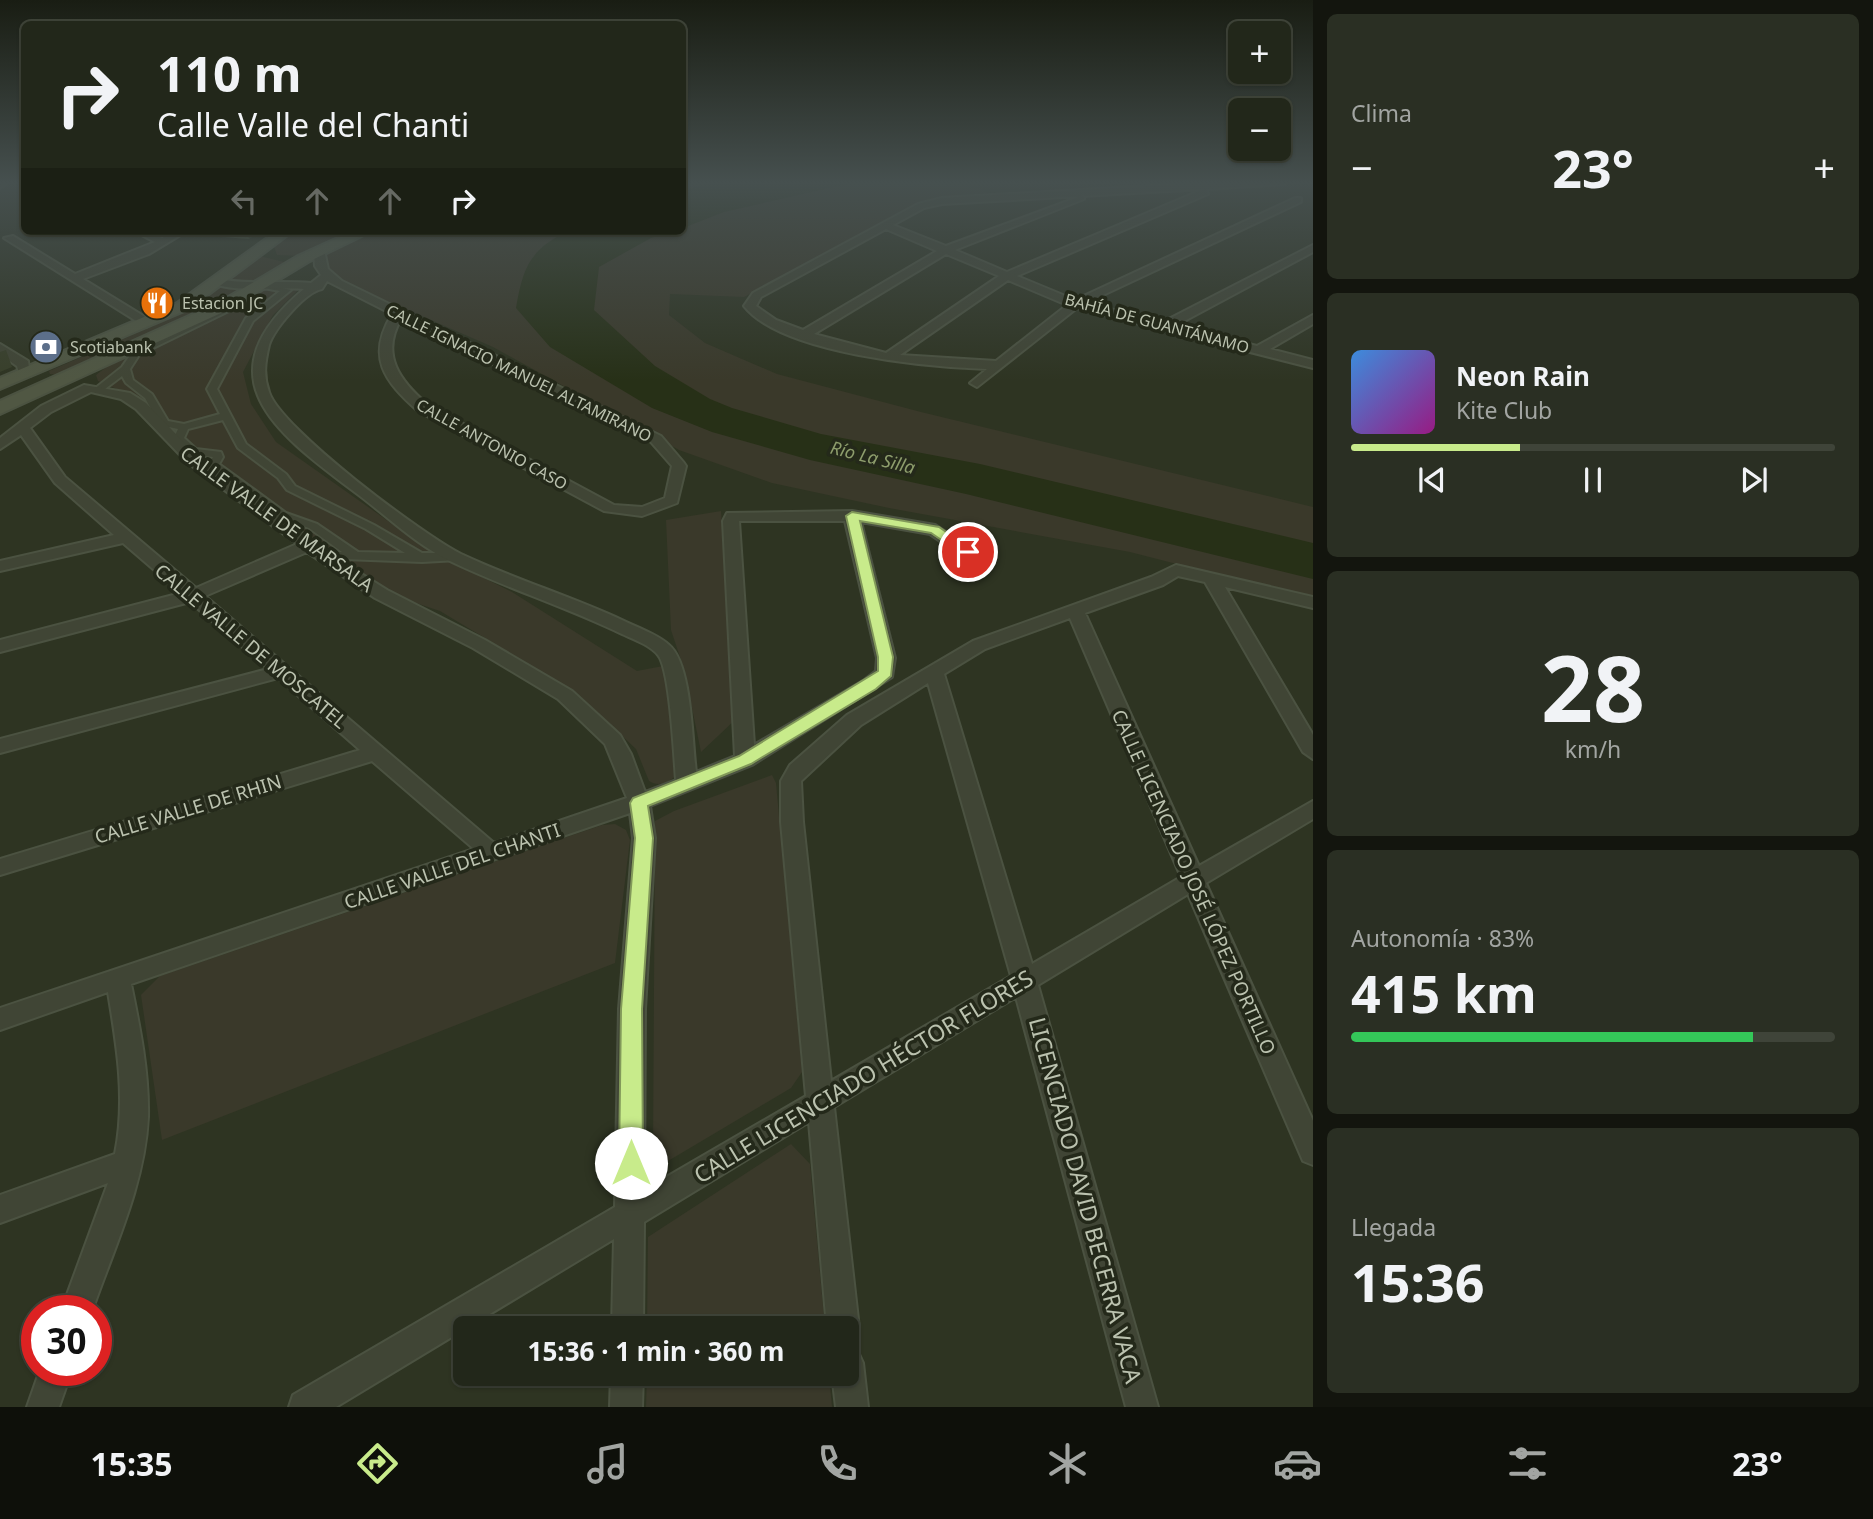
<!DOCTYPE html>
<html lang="es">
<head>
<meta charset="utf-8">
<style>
	body { margin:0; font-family:"Noto Sans",sans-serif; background:#2a2f23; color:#f1f3f6; height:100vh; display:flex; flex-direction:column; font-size:26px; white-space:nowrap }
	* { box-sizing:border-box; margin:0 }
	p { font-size:23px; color:#a2a5a2 }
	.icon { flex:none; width:38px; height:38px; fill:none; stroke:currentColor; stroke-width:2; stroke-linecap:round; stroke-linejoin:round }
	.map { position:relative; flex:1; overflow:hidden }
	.details { display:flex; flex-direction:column; gap:14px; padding:14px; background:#13150e; width:560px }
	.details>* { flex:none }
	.banner { position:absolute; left:21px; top:21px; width:665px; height:214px; border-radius:10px; box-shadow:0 2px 5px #0004,0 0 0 2px #3f4439; background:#22271a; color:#f1f3f6; overflow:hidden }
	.controls { position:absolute; left:1228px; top:21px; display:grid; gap:14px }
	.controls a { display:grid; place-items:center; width:63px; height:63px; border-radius:10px; background:#22271a; box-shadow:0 2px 5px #0004,0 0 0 2px #3f4439; font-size:35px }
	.speed { position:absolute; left:21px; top:1295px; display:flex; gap:14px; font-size:35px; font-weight:700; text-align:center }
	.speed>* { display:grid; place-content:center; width:91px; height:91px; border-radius:50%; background:#22271a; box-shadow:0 2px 5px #0004,0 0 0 2px #3f4439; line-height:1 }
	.speed .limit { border:10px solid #d22; background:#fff; color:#111 }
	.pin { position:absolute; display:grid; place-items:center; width:60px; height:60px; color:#fff; margin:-30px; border:4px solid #fff; border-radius:50%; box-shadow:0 2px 7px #0007 }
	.me { position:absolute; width:77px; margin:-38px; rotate:0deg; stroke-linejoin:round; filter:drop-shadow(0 0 5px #0008) }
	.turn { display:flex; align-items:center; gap:24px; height:147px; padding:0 21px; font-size:32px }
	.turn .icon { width:91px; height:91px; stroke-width:2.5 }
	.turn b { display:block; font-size:49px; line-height:60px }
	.lanes { display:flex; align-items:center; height:66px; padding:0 21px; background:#0003; justify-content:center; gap:35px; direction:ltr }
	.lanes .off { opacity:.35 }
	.big { font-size:52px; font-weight:700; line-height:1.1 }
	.details .tile { flex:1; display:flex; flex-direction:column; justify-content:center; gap:10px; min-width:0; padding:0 24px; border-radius:10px; background:#2a2f23 }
	.details .dial { align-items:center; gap:0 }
	.dial b { font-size:91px; line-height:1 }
	.song { display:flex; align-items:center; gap:21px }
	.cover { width:84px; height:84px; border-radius:10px; background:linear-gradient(135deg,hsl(210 70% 55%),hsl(310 70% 35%)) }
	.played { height:7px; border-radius:4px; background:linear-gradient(90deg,#c8eb8b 35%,#3f4439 35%) }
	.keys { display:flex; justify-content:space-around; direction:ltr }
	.heat { display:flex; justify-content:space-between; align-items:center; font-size:38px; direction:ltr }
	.charge { height:10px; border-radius:5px; background:linear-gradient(90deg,#34c759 83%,#3f4439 0) }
	.trip { position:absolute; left:453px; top:1316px; width:406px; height:70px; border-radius:10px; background:#22271a; box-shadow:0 2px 5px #0004,0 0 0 2px #3f4439; font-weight:700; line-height:70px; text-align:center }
	.tabs { display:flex; height:112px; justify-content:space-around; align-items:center; background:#0e100a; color:#a2a5a2 }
	.tabs .icon { width:49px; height:49px }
	.tabs .on { color:#c8eb8b }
	.tabs b { font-size:32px; color:#f1f3f6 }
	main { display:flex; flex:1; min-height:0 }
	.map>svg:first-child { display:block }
	.green { fill:#3a392a }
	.water { fill:#273017 }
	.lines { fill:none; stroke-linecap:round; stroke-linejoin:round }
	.pedestrian-casing { stroke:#4b5241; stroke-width:4 }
	.minor-casing { stroke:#4b5241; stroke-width:4 }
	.secondary-casing { stroke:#4b5241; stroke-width:4 }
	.pedestrian { fill:#404535; fill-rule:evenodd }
	.minor { fill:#404535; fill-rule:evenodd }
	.secondary { fill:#505743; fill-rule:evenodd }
	.wall { fill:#474f38 }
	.shaded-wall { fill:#383f2a }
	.route { fill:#c8eb8b; stroke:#82995a; stroke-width:2 }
	.labels { text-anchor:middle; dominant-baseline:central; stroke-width:7; stroke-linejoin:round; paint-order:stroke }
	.far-poi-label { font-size:16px; fill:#bbc2af; stroke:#24291a; text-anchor:start }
	.far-street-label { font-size:16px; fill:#bbc2af; stroke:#24291a }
	.far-water-label { font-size:18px; font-style:italic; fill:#8d9d6c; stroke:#24291a }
	.street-label { font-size:19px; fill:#bbc2af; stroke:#24291a }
	.near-street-label { font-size:23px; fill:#bbc2af; stroke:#24291a }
</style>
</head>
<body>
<main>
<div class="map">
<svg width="1313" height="1407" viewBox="0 0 1313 1407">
	<rect width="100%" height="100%" fill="#2e3422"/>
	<path class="green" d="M 683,184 L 1006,184 L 960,186 L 981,189 L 988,193 L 943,198 L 910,209 L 744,297 L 670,294 L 669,315 L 705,343 L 777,374 L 921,412 L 1313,507 L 1313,599 L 1130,552 L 889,508 L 772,483 L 679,450 L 493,347 L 334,278 L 327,271 L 324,258 L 327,251 L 373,231 L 682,231 Z
		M 291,231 L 355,231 L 301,256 L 277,255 L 273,244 Z
		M 260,256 L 288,263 L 253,283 L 227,280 Z
		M 219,287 L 241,289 L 218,303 L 58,375 L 50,374 L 49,371 L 153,326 Z
		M 262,288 L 300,288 L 273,315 L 243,372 L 251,404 L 276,442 L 432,552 L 512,592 L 637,671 L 663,666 L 671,673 L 676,775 C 669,783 658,787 649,781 L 636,749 L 578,694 L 440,611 L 401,598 L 334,554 L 197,450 L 149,403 L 98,381 L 96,375 L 114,361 Z
		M 721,511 L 736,719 L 701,752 L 684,669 L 671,630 L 666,520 Z
		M 772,775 L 776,783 L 802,1072 L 791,1088 L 663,1164 L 653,1153 L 655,821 L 674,811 Z
		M 615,824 L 626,830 L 630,840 L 615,963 L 162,1140 L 141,995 L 160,976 L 602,825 Z
		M 791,1144 L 810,1164 L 825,1328 L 647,1328 L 648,1237 Z
		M 647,1374 L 829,1374 L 832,1407 L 646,1407 Z"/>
	<path class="water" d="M 708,184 L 847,184 L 724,212 L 683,228 L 683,190 Z
		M 568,231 L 673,231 L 651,238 L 599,267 L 594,310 L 655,366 L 710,399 L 732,408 L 821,434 L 980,464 L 1313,543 L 1313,579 L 966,494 L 810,460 L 712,432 L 652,408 L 550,347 L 516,308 C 523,268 529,250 568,231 Z"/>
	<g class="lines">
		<defs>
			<path id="pedestrian" d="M 269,285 L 291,290 L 253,321 L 217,389 L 246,444 L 286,474 L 295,486 L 374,525 L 422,553 L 454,553 L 458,554 L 460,557 L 458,560 L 422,562 L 319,558 L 319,552 L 342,552 L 309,528 L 278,517 L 209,467 L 208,465 L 213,457 L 189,454 L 174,438 L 178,429 L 160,425 L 145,398 L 126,383 L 122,376 L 101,392 L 93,390 L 122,367 L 133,351 L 238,300 L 241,301 L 241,305 L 139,355 L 130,369 L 133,380 L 152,394 L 168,421 L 184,424 L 220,414 L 207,389 L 246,318 L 280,291 L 269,289 ZM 223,420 L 238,448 L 278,478 L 287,490 L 366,529 L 405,553 L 358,552 L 317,524 L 286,513 L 219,464 L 223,457 L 221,452 L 196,449 L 184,438 L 188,429 Z"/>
			<path id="minor" d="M 0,184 L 5,184 L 0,188 Z
				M 1185,184 L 1285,184 L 1206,189 L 1208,194 L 1017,276 L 1075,300 L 1295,198 L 1301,198 L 1301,202 L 1086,303 L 1163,322 L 1313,245 L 1313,252 L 1175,326 L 1257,346 L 1313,315 L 1313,324 L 1270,349 L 1313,360 L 1313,368 L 1077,308 L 977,387 L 970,383 L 987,369 C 928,367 782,354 744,306 L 753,293 L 918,204 L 942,198 ZM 1204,189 L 1007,272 L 955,250 L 1084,199 L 1084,195 L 946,246 L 893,225 L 924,208 L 942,204 ZM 886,229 L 937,251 L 803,330 L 776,320 L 756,306 L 761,297 ZM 946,254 L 999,276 L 886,353 L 814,334 ZM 1008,280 L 1067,305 L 996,361 L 900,355 Z
				M 134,231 L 147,231 L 162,238 L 175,231 L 187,231 L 149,254 L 83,279 L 150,320 L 152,323 L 146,327 L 4,238 L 13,236 L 75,274 L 155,242 Z
				M 319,247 L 324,250 L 328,269 L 342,281 L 661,436 L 684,463 L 686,466 L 677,503 L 642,516 L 604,511 L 418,411 C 384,381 366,357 392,314 L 327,281 L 322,289 C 305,292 274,329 269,345 C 265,362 263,375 269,392 C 281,429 423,535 461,554 C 514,579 570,596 622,620 C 638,628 657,634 669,645 C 692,664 692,742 696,772 L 735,756 L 723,521 L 727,513 L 852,511 L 935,525 L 992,563 L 984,568 L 978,567 L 930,534 L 861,522 L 895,658 L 892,677 L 752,765 L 650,806 L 655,838 L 645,1009 L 644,1190 L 806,1096 L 781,822 L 781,781 L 790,765 L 847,715 L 973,641 L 1151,577 L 1176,565 L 1313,597 L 1313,608 L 1225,587 L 1313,735 L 1313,759 L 1303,752 L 1205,582 L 1178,576 L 1163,585 L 1085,613 L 1199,866 L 1313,801 L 1313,819 L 1206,883 L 1313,1121 L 1313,1165 L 1303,1161 L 1188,894 L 1038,985 L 1158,1407 L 1126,1407 L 1016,997 L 834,1107 L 859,1328 L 854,1339 L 847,1342 L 847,1328 L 827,1328 L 809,1122 L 644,1222 L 643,1328 L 612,1328 L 614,1239 L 336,1407 L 289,1407 L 293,1395 L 615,1207 L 619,1009 L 633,838 L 630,813 L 131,984 C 140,1028 149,1072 148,1117 C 145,1184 114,1248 92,1311 L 61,1311 L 108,1183 L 0,1223 L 0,1195 L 115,1154 C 126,1100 117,1046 108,992 L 0,1030 L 0,1008 L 474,849 L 372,761 L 0,875 L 0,859 L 360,750 L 278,678 L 0,753 L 0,739 L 268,669 L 190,602 L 0,652 L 0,640 L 181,593 L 123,543 L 0,571 L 0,561 L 114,535 L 55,483 L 21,435 L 0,449 L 0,438 L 41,406 L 84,385 L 130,393 L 146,403 L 198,457 L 344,563 L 387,590 L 485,640 L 572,691 L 620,735 L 631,754 L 645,792 L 676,780 C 674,756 670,669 658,655 C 650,645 633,639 622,634 C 566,607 506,588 450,561 C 417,545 389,518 360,496 C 279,435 197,379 304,289 C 280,287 228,293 211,282 L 217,279 C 247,285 280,280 311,283 L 321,275 L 315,266 L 314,250 ZM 401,319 L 651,442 L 672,466 L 665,498 L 642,507 L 614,505 L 428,405 C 400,381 380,355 401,319 ZM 91,392 L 121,399 L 136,409 L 188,463 L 297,544 L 196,588 L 65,477 L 30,428 L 51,412 ZM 739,521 L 845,521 L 877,658 L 876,671 L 863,681 L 754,745 ZM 307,552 L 375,598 L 473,648 L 558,699 L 605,744 L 627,798 L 494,843 L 205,596 ZM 1070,618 L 1181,877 L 1032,964 L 944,674 L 985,649 ZM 928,683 L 1011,976 L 831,1081 L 803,822 L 801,781 L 861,725 Z
				M 0,344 L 28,361 L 30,376 L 20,376 L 17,366 L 0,354 Z
				M 847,1347 L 858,1352 L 863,1363 L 868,1407 L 836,1407 L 832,1374 L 847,1374 Z
				M 40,1370 L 72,1370 L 59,1407 L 27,1407 Z
				M 611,1374 L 643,1374 L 642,1407 L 610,1407 Z"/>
			<path id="secondary" d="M 277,231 L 293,231 L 189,309 L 0,389 L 0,378 L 177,303 Z
				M 353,231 L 372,231 L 308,262 L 232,308 L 0,414 L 0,401 L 220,302 L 298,256 Z"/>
		</defs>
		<use href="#pedestrian" class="pedestrian-casing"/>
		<use href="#minor" class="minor-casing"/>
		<use href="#secondary" class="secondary-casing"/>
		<use href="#pedestrian" class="pedestrian"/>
		<use href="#minor" class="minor"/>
		<use href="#secondary" class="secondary"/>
	</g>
	<path class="wall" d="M 219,231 L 261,231 L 249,239 L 221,237 Z"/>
	<path class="shaded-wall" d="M 247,231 L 261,231 L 249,239 Z
		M 6,350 L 12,367 L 0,372 L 0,352 Z"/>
	<linearGradient id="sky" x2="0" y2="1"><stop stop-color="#191d13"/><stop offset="0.48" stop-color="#46504f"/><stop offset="1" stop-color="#46504f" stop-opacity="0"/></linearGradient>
	<rect width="1313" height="381" fill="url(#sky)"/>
	<path class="route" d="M 852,512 L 939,527 L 975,552 L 963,555 L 931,533 L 860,521 L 893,657 L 891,676 L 876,689 L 751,764 L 648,806 L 653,838 L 642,1009 L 643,1163 L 639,1171 L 631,1174 L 623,1171 L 619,1163 L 621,1009 L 635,838 L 630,803 L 633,798 L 739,756 L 878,671 L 878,657 L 846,516 Z"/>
	<defs>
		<symbol id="restaurant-disc" viewBox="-11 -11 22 22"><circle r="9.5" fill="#e8710a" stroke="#24291a"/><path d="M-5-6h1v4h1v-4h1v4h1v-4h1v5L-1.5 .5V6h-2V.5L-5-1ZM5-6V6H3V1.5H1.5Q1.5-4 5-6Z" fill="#fff"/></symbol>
		<symbol id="bank-disc" viewBox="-11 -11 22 22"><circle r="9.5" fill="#5c6f8a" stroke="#24291a"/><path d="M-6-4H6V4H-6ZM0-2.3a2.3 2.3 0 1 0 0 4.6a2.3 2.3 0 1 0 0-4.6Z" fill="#fff"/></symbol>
	</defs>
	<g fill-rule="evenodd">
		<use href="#restaurant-disc" x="138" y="284" width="38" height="38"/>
		<use href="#bank-disc" x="27" y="328" width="38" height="38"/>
	</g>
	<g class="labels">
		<g class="far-poi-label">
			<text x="182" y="303">Estacion JC</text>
			<text x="70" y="347">Scotiabank</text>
		</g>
		<g class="far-street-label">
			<text transform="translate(1157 323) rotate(15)">BAHÍA DE GUANTÁNAMO</text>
			<text transform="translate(519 373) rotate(26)">CALLE IGNACIO MANUEL ALTAMIRANO</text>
			<text transform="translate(492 444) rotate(29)">CALLE ANTONIO CASO</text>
		</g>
		<g class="far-water-label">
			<text transform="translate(873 457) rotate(14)">Río La Silla</text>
		</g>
		<g class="street-label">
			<text transform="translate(277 519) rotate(36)">CALLE VALLE DE MARSALA</text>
			<text transform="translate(251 646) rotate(40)">CALLE VALLE DE MOSCATEL</text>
			<text transform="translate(188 809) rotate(-17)">CALLE VALLE DE RHIN</text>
			<text transform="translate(452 866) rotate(-19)">CALLE VALLE DEL CHANTI</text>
			<text transform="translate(1194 882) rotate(66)">CALLE LICENCIADO JOSÉ LÓPEZ PORTILLO</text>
		</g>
		<g class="near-street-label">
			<text transform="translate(863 1076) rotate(-31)">CALLE LICENCIADO HÉCTOR FLORES</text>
			<text transform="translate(1086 1200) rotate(75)">LICENCIADO DAVID BECERRA VACA</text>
		</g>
	</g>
</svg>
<div class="controls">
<a>+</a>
<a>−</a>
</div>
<div class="speed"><div class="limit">30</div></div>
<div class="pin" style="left:968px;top:552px;background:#d93025"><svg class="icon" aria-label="arrive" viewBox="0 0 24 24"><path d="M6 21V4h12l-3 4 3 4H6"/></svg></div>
<svg class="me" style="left:631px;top:1163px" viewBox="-20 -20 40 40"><circle r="19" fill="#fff"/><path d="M0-13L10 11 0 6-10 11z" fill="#c8eb8b"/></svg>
<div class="trip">15:36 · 1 min · 360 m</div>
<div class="banner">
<div class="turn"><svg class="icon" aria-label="right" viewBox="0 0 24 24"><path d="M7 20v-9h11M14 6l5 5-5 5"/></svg><div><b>110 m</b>Calle Valle del Chanti</div></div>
<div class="lanes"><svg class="icon off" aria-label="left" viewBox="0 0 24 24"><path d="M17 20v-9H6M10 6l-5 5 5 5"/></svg><svg class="icon off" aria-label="ahead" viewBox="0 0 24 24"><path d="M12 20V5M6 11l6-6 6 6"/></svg><svg class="icon off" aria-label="ahead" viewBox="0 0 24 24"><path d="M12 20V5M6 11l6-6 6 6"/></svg><svg class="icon" aria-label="right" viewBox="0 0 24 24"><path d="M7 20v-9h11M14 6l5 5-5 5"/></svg></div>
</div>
</div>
<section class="details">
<div class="tile"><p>Clima</p>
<div class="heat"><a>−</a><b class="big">23°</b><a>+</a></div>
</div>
<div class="tile">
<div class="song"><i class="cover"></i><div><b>Neon Rain</b><p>Kite Club</p></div></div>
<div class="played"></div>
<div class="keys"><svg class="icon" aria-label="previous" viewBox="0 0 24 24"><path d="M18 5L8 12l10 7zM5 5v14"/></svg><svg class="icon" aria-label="pause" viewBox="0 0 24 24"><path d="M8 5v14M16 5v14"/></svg><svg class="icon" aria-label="next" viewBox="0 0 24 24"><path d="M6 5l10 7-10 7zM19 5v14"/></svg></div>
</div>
<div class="tile dial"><b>28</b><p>km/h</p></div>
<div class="tile"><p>Autonomía · 83%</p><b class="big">415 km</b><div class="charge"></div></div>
<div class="tile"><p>Llegada</p><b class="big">15:36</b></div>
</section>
</main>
<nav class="tabs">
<b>15:35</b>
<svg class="icon on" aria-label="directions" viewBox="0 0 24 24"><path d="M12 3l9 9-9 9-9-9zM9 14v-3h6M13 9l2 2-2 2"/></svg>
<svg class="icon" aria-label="music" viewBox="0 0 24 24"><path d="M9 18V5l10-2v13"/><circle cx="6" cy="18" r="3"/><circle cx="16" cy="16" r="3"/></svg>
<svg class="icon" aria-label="phone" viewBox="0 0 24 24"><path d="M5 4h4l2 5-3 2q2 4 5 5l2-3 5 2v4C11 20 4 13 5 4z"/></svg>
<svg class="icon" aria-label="climate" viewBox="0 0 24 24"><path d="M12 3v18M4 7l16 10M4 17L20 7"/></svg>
<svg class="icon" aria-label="car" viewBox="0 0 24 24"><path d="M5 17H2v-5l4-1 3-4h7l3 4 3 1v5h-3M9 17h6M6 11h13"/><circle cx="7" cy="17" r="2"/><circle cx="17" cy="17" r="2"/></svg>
<svg class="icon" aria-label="filters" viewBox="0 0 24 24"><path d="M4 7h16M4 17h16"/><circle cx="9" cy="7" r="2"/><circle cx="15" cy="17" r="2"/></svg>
<b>23°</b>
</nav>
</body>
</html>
